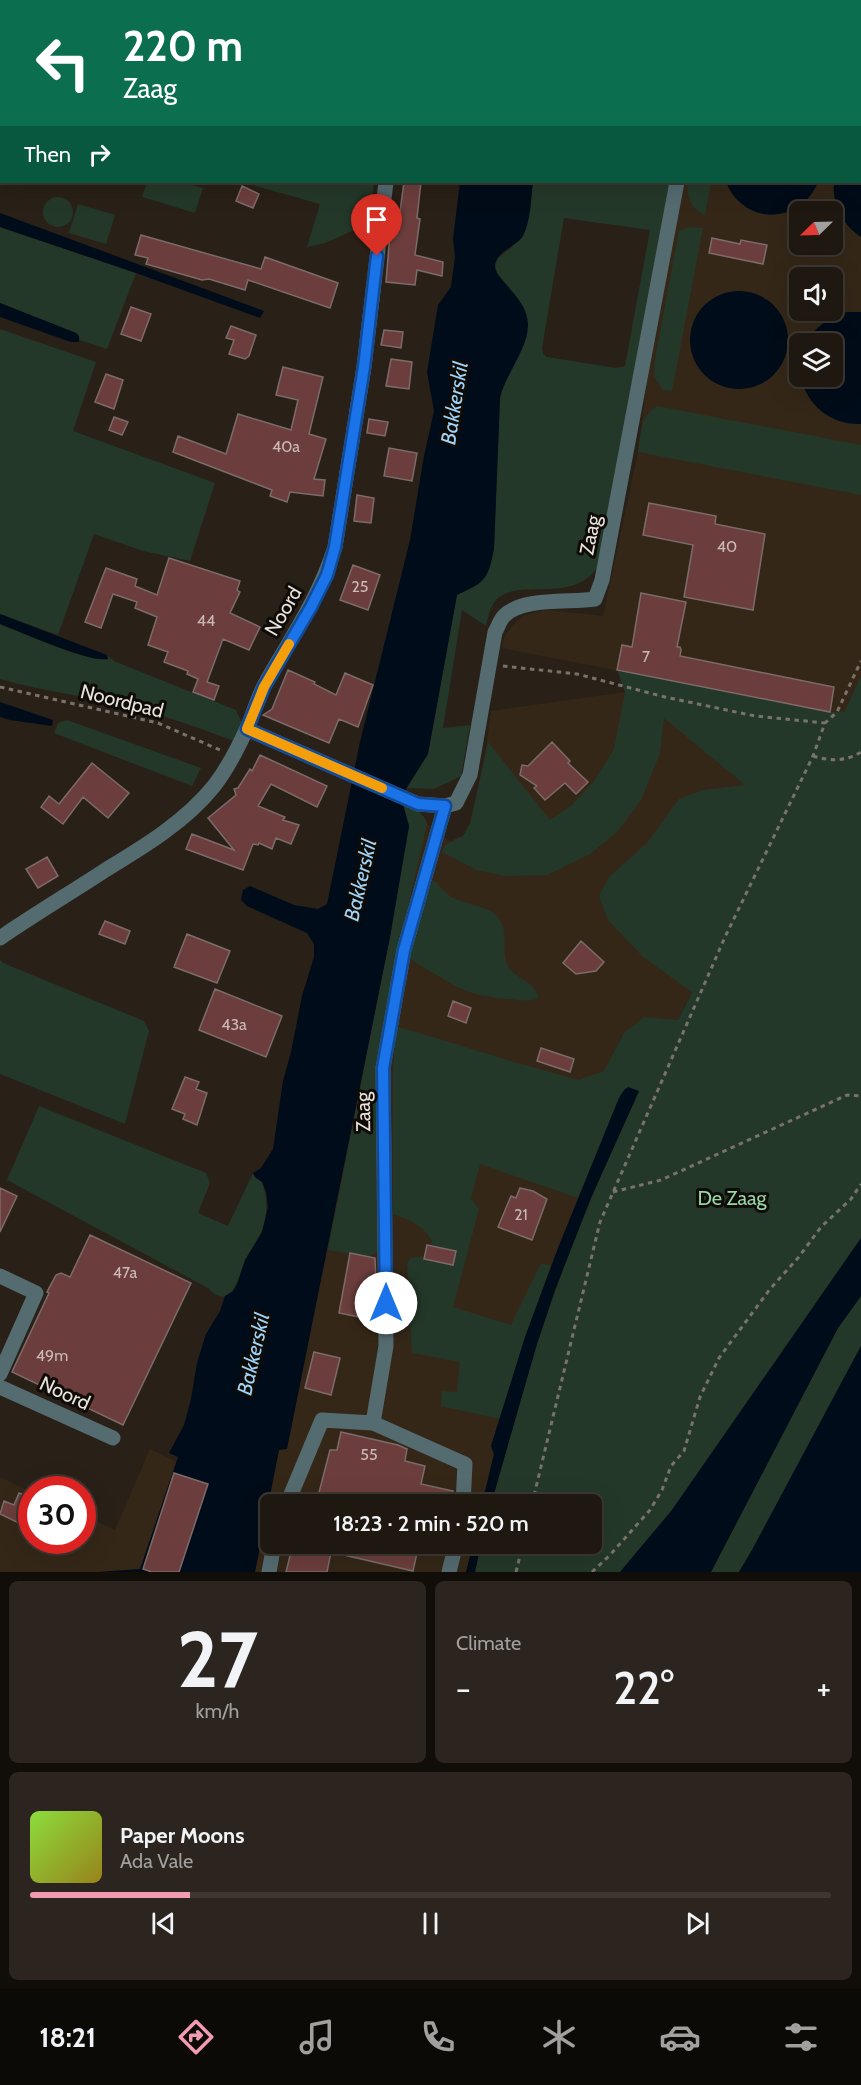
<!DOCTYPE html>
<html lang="en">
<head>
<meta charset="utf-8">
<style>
	body { margin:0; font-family:Cabin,sans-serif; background:#2c251f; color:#f1f3f6; height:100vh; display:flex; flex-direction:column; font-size:22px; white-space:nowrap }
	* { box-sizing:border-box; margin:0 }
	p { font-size:20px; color:#a1a09f }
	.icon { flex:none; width:33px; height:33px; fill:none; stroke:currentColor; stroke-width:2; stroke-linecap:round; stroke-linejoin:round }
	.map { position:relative; height:1572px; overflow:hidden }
	.side { display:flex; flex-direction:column; gap:9px; padding:9px; background:#110d09; flex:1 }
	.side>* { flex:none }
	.banner { position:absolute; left:0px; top:0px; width:861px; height:183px; box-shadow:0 6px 24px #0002,0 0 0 2px #3c3731; background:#0b6e4f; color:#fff; overflow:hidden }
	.needle { width:39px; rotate:247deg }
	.tools { position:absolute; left:789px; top:201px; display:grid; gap:12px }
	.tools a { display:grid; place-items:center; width:54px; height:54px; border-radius:9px; background:#1f1811; box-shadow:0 6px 24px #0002,0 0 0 2px #3c3731; font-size:30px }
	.speed { position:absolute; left:18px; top:1476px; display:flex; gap:12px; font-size:30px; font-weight:700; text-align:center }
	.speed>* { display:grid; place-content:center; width:78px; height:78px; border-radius:50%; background:#1f1811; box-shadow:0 6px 24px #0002,0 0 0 2px #3c3731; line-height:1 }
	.speed .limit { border:9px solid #d22; background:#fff; color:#111 }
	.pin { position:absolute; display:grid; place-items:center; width:51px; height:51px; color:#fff; margin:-62px -26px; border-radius:50% 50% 50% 0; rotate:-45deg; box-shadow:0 0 6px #0007 }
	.pin .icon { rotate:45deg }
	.me { position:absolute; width:66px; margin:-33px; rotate:0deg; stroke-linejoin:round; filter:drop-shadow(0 0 4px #0008) }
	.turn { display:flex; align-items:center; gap:21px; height:126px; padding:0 24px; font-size:27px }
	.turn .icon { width:78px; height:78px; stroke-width:2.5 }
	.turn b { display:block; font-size:42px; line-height:51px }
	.then { display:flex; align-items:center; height:57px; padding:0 24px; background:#0003; gap:12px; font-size:22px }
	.big { font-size:45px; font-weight:600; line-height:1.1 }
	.side .widget { flex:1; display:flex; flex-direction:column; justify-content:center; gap:9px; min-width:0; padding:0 21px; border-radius:9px; background:#2c251f }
	.side .dial { align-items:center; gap:0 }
	.dial b { font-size:78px; line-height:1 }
	.song { display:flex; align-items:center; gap:18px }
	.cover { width:72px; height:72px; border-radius:9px; background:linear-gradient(135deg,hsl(90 70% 55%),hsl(50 70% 35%)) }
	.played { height:6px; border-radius:3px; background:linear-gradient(90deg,#f29ab0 20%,#3c3731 20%) }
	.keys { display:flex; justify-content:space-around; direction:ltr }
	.heat { display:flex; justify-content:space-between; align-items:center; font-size:33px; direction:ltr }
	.side .tiles { flex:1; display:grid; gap:9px; grid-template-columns:1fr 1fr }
	.widget:last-child { grid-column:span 2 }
	.trip { position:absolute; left:260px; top:1494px; width:342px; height:60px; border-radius:9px; background:#1f1811; box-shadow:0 6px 24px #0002,0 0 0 2px #3c3731; font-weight:600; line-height:60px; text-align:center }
	.dock { display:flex; height:96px; justify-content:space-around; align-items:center; background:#0c0a07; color:#a1a09f }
	.dock .icon { width:42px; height:42px }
	.dock .current { color:#f29ab0 }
	.dock b { font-size:27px; color:#f1f3f6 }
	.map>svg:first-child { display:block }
	.built { fill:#342718; fill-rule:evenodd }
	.green { fill:#243829; fill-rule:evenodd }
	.water { fill:#000c19 }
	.building { fill:#6b3e3d; stroke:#7c6b6a; stroke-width:1.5 }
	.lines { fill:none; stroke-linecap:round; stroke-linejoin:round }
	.path { stroke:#79726a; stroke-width:3; stroke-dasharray:4.5 4.5; stroke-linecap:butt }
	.minor { stroke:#546b70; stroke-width:15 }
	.route-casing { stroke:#114b97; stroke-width:15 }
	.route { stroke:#1a73e8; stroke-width:10 }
	.slow { stroke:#f59e0b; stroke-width:10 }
	.labels { text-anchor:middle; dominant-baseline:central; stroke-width:6; stroke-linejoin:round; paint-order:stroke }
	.number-label { font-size:16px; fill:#cabab5 }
	.street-label { font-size:20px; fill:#e9e3dd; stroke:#0f0b07 }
	.park-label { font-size:20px; fill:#97d6a5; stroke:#0f0b07 }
	.water-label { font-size:21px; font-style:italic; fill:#9fd3f8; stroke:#0f0b07 }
</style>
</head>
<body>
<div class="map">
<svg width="861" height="1572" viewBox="0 0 861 1572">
	<rect width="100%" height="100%" fill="#292017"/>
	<path class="built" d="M 536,0 L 861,0 L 861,676 L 844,712 L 830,712 L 501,648 L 504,638 L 512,626 L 523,616 L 536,612 L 550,610 L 603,616 L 638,452 L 672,182 L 860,182 L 860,2 ZM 800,212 L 832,212 L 832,244 L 800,244 ZM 800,278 L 832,278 L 832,310 L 800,310 ZM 800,344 L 832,344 L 832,376 L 800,376 Z
		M 625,692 L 664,717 L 780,805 L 678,1020 L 619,1098 L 558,1248 L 525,1337 L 491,1446 L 494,1454 L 482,1504 L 270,1504 L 270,1544 L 473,1544 L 466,1572 L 255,1572 L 279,1449 L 355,1113 L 390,937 L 423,815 L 427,824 L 450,841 L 463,836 L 470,824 L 483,770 L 491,711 Z
		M 150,1449 L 212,1479 L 188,1572 L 0,1572 L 0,1477 L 31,1492 L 32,1540 L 82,1540 L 83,1515 L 115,1530 Z"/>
	<path class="green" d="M 147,182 L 180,182 L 203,188 L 195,213 L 142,197 Z
		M 242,182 L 374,182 L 370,223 L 325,243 L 307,247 L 320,204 Z
		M 533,182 L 670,182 L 600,563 C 576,607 519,576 496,600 C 490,607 488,617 486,626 L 462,610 L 443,728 L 470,725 L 461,776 L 434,789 L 406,788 L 428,754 L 457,594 L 479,584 L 494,549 L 500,398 L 502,386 L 527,334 L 509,287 L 497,273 L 495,265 L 498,258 L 512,247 L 528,218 ZM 564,218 L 650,230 L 625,366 L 616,368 L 547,357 L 543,354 L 542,348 Z
		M 688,182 L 711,182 L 705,215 C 691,210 686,195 688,182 Z
		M43 212a15 15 0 1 1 30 0a15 15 0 1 1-30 0Z
		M 78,204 L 115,215 L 106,244 L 69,233 Z
		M 0,227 L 136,273 L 107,349 L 80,340 L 76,333 L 0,303 Z
		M 688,227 L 703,228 L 672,391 L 663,390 L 654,376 L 655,358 L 679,231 Z
		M 0,329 L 96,362 L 73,431 L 215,483 L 190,561 L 143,551 L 94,534 L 58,635 L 0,614 Z
		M 657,406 L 861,445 L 861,495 L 638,452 C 641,434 640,416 657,406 Z
		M 0,624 C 20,632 90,663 108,659 L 107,655 L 114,661 L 236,710 L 243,725 L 237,742 C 201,729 165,715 127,706 C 85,696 42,691 0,679 Z
		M 617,670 L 830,712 L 844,712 L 861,676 L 861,1238 L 672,1510 L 620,1572 L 475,1572 L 481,1544 L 591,1544 L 591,1504 L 491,1504 C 507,1450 521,1395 538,1341 C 565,1259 598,1178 636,1099 L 619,1098 L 578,1198 L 480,1164 L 471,1199 L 479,1209 L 453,1307 L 511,1325 L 541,1263 L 551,1266 L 525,1337 L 500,1419 L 441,1406 L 442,1391 L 457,1392 L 460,1362 L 412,1353 L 407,1264 L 410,1258 L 427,1256 L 432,1241 C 423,1225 410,1220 393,1214 L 393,1072 L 396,1026 L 514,1062 L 579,1080 L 604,1071 L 624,1033 L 644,1017 L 678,1020 L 692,992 L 643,957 L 608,920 L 599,896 L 609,877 L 647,843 L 679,799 L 703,790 L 745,785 L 664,718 L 660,753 L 641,800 L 618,831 L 590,854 L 547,875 L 506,876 L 476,870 L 442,852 L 445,845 L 463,836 L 470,824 L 488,742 L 550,820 L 572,805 L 594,781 L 614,749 L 625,692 Z
		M 67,720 L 201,768 L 192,786 L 54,733 L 58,723 Z
		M 402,804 C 413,808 424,812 427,824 L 401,937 L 377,1195 L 377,1252 L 367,1257 L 328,1250 L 390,937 L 409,826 Z
		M 433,880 C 440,885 443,892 450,896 C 467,907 492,903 502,924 C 508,938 500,957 510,969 C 518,980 537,982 538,998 C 530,1002 519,1000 510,999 C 463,997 446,980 407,957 L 416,923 Z
		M 0,959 L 3,963 L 144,1021 L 149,1031 L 125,1124 L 0,1074 Z
		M 39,1106 L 206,1173 L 210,1183 L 198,1213 L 228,1226 L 253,1173 L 255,1177 L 262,1182 C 268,1199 268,1216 261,1233 C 257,1243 249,1251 245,1261 C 238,1278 232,1313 208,1288 L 7,1180 Z
		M 861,1296 L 861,1346 L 752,1550 L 739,1572 L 711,1572 L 838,1328 Z"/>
	<path class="water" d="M 861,141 L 861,237 C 842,224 832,205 834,182 L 860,182 L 860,142 Z
		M 460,182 L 533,182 C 531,198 531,221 523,236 C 516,247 496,251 495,266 C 495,281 528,297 528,325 C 528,349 505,375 500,398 L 494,549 C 488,580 485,582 457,595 L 428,754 L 406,789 L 403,804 L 409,826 L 390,937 L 287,1449 L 279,1450 L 255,1572 L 98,1572 L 140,1569 L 178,1457 L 169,1453 L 184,1425 L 191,1399 L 197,1363 L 206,1334 L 220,1311 L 225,1296 L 233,1291 L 237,1284 L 245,1260 L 262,1232 L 268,1207 L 266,1192 L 262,1182 L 255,1177 L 253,1173 L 261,1168 L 273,1149 L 283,1081 L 291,1052 L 302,996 L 314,957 L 314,944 L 307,933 L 247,906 L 241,900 L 243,890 L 250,886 L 294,905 L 318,909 L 327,904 L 360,742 L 410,540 L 424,456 L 434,411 L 427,372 L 438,305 L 451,287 L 455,257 L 453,238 Z
		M 726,182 L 818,182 C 801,225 743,226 726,182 Z
		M 0,213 L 264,311 L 260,318 L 136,273 L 0,227 Z
		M690 340a49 49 0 1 1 98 0a49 49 0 1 1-98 0Z
		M 0,303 L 76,333 L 79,336 L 79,342 L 71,342 L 0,317 Z
		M 847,312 L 861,312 L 861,424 C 831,425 807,406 801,377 L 832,376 L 832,344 L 806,343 C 815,327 829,317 847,312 Z
		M 0,614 L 107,655 L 108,659 C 90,663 21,632 0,624 Z
		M 0,702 L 53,720 L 52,726 L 10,720 L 0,717 Z
		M 628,1087 L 639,1091 L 591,1198 L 555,1290 L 537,1344 L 491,1504 L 482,1504 L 494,1454 L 491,1446 L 525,1337 L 558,1248 L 619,1098 L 624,1090 Z
		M 861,1238 L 861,1296 L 838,1328 L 711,1572 L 620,1572 L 672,1510 Z
		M 861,1346 L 861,1572 L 739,1572 L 752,1550 Z
		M 473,1544 L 481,1544 L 475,1572 L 466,1572 Z"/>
	<path class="building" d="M 404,182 L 421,182 L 417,218 L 420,219 L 415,255 L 443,262 L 442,276 L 417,270 L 415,285 L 386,282 L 390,233 L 397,234 Z
		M 242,186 L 259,194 L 253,208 L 236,201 Z
		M 141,235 L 261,269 L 265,257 L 338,283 L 330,308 L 248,280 L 245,290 L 209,279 L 202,280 L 146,264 L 148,258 L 135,255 Z
		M 712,238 L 740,244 L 741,240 L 767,245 L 763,264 L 709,253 Z
		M 131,307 L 151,314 L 141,341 L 121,334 Z
		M 231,326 L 256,335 L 249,356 L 245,359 L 229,354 L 234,340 L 226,338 Z
		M 384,330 L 403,332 L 401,348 L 381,345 Z
		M 391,359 L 412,362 L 409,389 L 386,386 Z
		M 283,367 L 323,377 L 309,434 L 326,439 L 314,479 L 325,480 L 323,496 L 290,492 L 287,502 L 270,496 L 272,490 L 173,452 L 178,436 L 226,454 L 238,414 L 291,430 L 298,400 L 276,395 Z
		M 106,374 L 123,380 L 114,409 L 95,402 Z
		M 114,417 L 128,422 L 122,435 L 109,430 Z
		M 369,419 L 388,422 L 385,436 L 367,433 Z
		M 389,448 L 417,453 L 412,481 L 384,476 Z
		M 357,495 L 374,498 L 371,523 L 354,521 Z
		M 649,503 L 716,516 L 715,524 L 765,534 L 753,610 L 684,597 L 693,545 L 643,535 Z
		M 169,558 L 240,581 L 237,590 L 240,592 L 230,613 L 260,627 L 249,650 L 223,639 L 207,682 L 219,686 L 214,700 L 193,692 L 198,679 L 187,674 L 188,671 L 164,662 L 168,652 L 148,645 L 157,617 L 135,608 L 137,602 L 113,594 L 101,628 L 85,622 L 106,568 L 137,579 L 135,586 L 157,595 Z
		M 353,565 L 380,575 L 368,610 L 340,600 Z
		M 641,593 L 686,602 L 677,647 L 680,647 L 681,650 L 680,656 L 834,687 L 830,712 L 617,670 L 622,645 L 632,647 Z
		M 288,670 L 315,682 L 314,684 L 336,695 L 345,673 L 373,685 L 358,727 L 339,719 L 329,743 L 263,715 L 272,709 Z
		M 552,742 L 570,761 L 568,763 L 588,782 L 576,794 L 565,783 L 545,800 L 534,788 L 537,786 L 520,775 L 522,765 L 528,766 Z
		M 260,755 L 327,786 L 317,807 L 271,784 L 258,806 L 285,817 L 283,820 L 299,825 L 291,844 L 276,838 L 272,849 L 259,843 L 258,845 L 253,844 L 243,870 L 186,849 L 192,834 L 234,850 L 208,818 L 236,795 L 234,789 L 238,788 L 250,769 L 252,771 Z
		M 92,763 L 129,793 L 108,818 L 83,797 L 63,824 L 41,807 L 49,796 L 59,804 Z
		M 47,857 L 58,876 L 38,888 L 26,869 Z
		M 105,921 L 130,931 L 125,944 L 99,934 Z
		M 187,934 L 230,951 L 217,983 L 174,967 Z
		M 581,941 L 604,962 L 596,971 L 576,974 L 563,963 Z
		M 215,989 L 282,1016 L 266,1057 L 199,1030 Z
		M 453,1001 L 471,1008 L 466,1023 L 448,1016 Z
		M 541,1048 L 574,1059 L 570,1072 L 537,1061 Z
		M 185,1077 L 199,1082 L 196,1089 L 207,1093 L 197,1125 L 183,1119 L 185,1114 L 172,1109 Z
		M 0,1188 L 17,1196 L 0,1232 Z
		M 520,1188 L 533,1191 L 547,1199 L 532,1240 L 498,1227 L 511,1196 L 516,1198 Z
		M 90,1235 L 191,1283 L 123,1425 L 12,1372 L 49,1293 L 47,1292 L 56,1275 L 61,1273 L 70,1277 Z
		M 427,1245 L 456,1251 L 453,1265 L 424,1259 Z
		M 350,1253 L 375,1258 L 376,1283 L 369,1319 L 339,1313 Z
		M 314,1352 L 340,1358 L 331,1395 L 305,1388 Z
		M 341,1432 L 398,1445 L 407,1449 L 405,1461 L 425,1466 L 421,1484 L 453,1491 L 450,1504 L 316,1504 L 330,1450 L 337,1450 Z
		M 174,1473 L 208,1484 L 179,1572 L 152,1572 L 143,1569 Z
		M 19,1493 L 32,1498 L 32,1507 L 23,1525 L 0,1514 L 4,1501 L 14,1505 Z
		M 293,1544 L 419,1544 L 413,1571 L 331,1552 L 327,1572 L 286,1572 Z"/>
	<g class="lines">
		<path class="path" d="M 503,666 L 577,674 L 665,697 L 755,716 L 825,723
			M 0,687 L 158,723 L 220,750
			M 813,756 C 830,761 845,762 861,752
			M 613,1192 L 661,1180 L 847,1095 L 861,1096
			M 532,1504 L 600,1222 L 725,937 L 813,756 L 825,723 L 837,712 L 861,661
			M 516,1572 L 523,1544
			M 592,1572 L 610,1555 L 650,1510 L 662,1490 L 671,1466 L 684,1451 L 700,1397 L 719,1358 L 770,1289 L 798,1258 L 821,1227 L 851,1199 L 861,1184"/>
		<path class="minor" d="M 405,2 L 405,0
			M 701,2 L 701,0
			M 247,729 L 418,804 L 445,806 L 456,803 L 470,775 L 495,632 C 498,627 500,620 504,616 C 522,597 570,603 595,599 L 602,580 L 677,182
			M 0,938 C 35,914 72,892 107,869 C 145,846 186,821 214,786 C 228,768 239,746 248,726 C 254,712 258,697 265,684 C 291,638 319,598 335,547 L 364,367 L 386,182
			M 0,1276 L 36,1293 L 0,1374
			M 0,1387 L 113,1438
			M 373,1423 L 386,1346 L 383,1068 L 404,950 L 445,806
			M 287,1504 L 322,1420 L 373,1423 L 465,1464 L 463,1504
			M 269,1572 L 274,1544
			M 449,1572 L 456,1544"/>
	</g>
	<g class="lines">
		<defs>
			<path id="route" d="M 377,256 L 364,367 L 335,547 L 327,575 L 311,607 L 264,687 L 247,729 L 418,804 L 445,806 L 404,950 L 383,1068 L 386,1303"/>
		</defs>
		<use href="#route" class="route-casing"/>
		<use href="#route" class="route"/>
		<path class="slow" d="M 289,644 L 264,687 L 247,729 L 382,788"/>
	</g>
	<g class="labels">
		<g class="number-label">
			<text x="286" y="446">40a</text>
			<text x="727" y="546">40</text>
			<text x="360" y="586">25</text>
			<text x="206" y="620">44</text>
			<text x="646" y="656">7</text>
			<text x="234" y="1024">43a</text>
			<text x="521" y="1214">21</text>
			<text x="125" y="1272">47a</text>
			<text x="52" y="1355">49m</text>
			<text x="369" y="1454">55</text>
		</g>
		<g class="street-label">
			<text transform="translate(590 535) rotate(-79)">Zaag</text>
			<text transform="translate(283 611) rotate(-60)">Noord</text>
			<text transform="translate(122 701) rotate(14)">Noordpad</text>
			<text transform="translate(363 1112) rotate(-91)">Zaag</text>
			<text transform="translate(65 1393) rotate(25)">Noord</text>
		</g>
		<g class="park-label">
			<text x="732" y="1198">De Zaag</text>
		</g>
		<g class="water-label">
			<text transform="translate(454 403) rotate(-81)">Bakkerskil</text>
			<text transform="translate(360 880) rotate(-77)">Bakkerskil</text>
			<text transform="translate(253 1354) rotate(-77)">Bakkerskil</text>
		</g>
	</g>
</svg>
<div class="tools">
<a><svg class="needle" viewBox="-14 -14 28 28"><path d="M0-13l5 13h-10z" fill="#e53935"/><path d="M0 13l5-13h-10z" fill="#a1a09f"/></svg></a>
<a><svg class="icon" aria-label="sound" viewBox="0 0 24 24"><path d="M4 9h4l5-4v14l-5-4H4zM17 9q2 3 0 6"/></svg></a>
<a><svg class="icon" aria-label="layers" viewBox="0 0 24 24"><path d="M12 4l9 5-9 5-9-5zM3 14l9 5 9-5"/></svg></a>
</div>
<div class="speed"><div class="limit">30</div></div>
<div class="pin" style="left:377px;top:256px;background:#d93025"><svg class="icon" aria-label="arrive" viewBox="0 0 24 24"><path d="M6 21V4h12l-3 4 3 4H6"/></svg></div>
<svg class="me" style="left:386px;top:1303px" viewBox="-20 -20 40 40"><circle r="19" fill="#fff"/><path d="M0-13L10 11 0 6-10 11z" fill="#1a73e8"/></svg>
<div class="trip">18:23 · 2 min · 520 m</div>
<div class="banner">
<div class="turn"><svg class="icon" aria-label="left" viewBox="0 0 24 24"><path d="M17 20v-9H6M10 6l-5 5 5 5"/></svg><div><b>220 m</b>Zaag</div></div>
<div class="then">Then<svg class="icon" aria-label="right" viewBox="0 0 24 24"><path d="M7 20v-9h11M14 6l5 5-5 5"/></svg></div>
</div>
</div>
<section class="side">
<div class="tiles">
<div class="widget dial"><b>27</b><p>km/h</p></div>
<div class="widget"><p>Climate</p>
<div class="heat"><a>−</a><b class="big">22°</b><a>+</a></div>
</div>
<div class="widget">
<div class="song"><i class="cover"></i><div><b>Paper Moons</b><p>Ada Vale</p></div></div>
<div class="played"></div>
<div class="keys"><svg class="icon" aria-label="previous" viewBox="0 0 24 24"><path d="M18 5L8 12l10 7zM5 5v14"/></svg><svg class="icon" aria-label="pause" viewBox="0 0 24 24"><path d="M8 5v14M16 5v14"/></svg><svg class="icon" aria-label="next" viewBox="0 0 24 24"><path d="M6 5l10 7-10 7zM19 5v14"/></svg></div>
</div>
</div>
</section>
<nav class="dock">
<b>18:21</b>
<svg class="icon current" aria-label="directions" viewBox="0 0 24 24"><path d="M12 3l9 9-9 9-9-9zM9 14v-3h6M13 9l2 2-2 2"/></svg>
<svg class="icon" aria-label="music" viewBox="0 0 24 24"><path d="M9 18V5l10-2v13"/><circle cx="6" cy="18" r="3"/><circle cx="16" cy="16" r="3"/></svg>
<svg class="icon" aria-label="phone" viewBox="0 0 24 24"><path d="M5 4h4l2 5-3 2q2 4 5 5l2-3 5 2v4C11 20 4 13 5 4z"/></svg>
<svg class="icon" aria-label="climate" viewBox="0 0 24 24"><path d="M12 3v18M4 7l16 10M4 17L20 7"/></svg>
<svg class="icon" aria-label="car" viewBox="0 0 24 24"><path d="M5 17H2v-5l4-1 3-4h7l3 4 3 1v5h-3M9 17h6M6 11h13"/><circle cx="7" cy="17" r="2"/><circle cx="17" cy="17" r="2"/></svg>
<svg class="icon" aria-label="filters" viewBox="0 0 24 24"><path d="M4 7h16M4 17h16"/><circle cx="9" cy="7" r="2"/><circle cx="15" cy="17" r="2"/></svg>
</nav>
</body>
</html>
